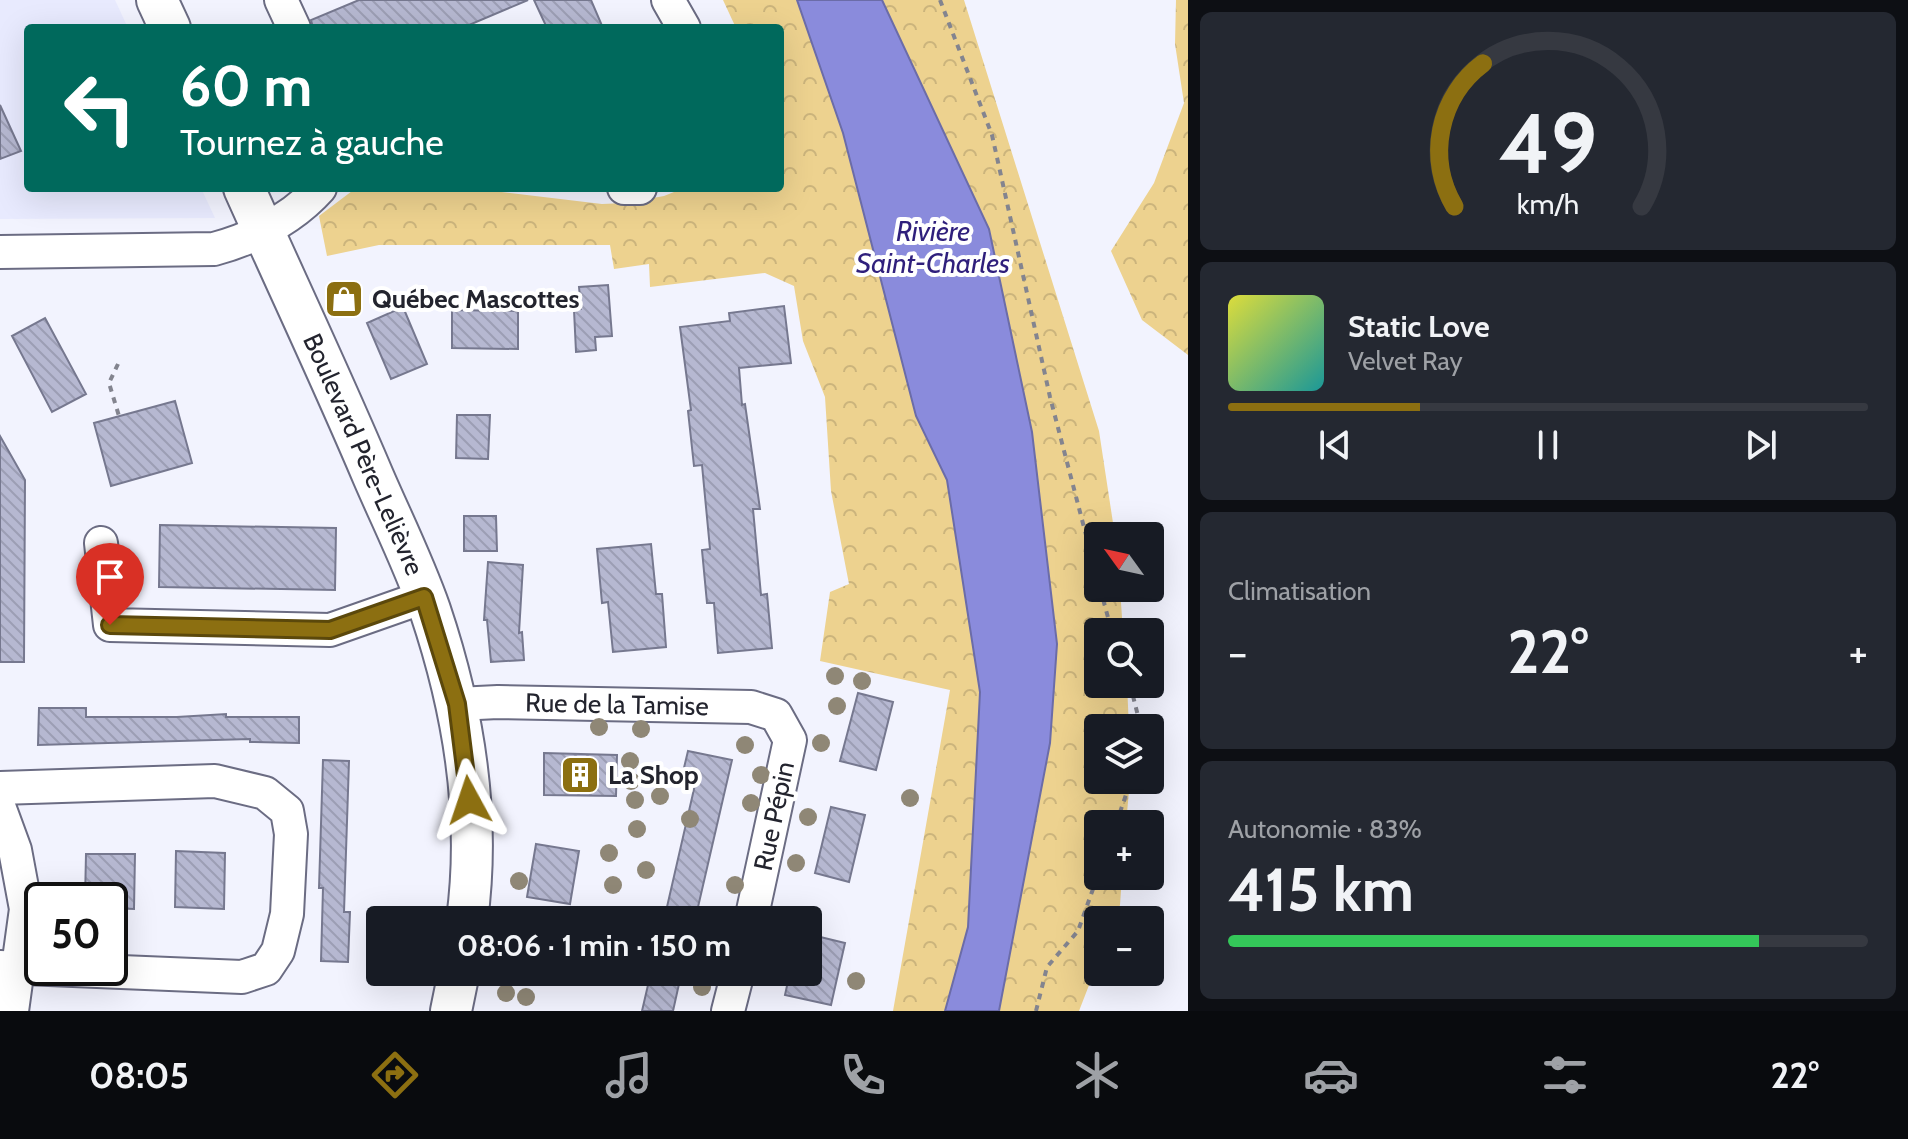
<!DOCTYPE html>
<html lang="fr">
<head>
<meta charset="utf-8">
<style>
	body { margin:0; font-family:Cabin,sans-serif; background:#242831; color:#f1f3f6; height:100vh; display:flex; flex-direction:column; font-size:30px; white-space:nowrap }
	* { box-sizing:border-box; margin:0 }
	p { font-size:26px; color:#9ea1a6 }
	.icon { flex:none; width:44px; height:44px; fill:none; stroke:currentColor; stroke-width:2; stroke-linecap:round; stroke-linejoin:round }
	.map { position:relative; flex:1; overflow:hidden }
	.details { display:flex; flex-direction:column; gap:12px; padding:12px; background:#0d0f14; width:720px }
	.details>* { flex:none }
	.banner { position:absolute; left:24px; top:24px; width:760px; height:168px; border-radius:8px; box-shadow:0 8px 32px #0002; background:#00695c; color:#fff; overflow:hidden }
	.needle { width:52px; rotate:303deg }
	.buttons { position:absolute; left:1084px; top:522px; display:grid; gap:16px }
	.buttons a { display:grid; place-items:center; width:80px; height:80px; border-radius:8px; background:#171b24; box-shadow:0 8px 32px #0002; font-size:40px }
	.speed { position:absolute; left:24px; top:882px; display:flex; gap:16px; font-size:40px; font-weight:700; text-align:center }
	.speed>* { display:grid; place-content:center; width:104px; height:104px; border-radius:50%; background:#171b24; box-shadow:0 8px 32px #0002; line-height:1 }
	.speed .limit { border:4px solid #111; border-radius:12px; background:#fff; color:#111 }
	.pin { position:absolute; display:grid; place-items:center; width:68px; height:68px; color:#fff; margin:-82px -34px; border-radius:50% 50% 50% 0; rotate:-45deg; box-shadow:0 0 8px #0007 }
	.pin .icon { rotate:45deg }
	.me { position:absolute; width:88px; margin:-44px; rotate:355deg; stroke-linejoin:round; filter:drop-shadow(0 0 6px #0008) }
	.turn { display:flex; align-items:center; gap:28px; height:168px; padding:0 24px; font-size:36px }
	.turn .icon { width:104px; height:104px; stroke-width:2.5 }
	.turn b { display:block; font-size:56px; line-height:68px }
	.big { font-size:60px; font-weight:700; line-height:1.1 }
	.details .tile { flex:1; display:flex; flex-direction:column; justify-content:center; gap:12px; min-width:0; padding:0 28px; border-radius:12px; background:#242831 }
	.details .dial { align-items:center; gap:0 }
	.dial svg { height:208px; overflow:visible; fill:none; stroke:#363941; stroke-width:7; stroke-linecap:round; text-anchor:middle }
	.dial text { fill:#f1f3f6; stroke:none }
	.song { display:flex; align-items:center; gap:24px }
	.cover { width:96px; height:96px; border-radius:12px; background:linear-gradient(135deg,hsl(60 70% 55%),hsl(180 70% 35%)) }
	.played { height:8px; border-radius:4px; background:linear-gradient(90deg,#8c6f11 30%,#363941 30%) }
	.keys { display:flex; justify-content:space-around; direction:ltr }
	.heat { display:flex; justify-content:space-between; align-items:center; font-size:44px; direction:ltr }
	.charge { height:12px; border-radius:6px; background:linear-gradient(90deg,#34c759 83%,#363941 0) }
	.trip { position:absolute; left:366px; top:906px; width:456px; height:80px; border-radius:8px; background:#171b24; box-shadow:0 8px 32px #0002; font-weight:700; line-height:80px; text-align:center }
	.tab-bar { display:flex; height:128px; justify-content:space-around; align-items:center; background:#090b0e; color:#9ea1a6 }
	.tab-bar .icon { width:56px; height:56px }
	.tab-bar .active { color:#8c6f11 }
	.tab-bar b { font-size:36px; color:#f1f3f6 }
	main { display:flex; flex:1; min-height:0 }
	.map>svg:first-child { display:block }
	.built { fill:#e8eafe }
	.forest { fill:url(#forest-crowns) }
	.water { fill:#8a8bdc; stroke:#6b6ca8; stroke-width:2 }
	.building { fill:url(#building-back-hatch); stroke:#76788f; stroke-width:2 }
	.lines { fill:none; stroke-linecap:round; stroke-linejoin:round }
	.minor-casing { stroke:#6b6c83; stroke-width:36 }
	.major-casing { stroke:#6b6c83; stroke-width:44 }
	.path { stroke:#83848f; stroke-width:4; stroke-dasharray:6 6; stroke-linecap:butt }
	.minor { stroke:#fff; stroke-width:32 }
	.major { stroke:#fff; stroke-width:40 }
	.tree { fill:#8f8776 }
	.route-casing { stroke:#5b480b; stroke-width:20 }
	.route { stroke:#8c6f11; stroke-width:14 }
	.labels { text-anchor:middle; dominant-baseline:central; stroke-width:8; stroke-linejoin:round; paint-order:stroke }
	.poi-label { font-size:26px; font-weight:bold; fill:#23242e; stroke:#fff; text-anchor:start }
	.street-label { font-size:26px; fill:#23242e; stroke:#fff }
	.water-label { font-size:28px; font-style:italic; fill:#2f1f7c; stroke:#fff }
</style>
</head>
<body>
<main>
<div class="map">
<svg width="1188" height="1011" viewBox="0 0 1188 1011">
	<defs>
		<pattern id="forest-crowns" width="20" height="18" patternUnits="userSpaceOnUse" patternTransform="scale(2)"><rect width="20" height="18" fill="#edd28f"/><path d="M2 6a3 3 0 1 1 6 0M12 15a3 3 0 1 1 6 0" fill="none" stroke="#cbb47c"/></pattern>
		<pattern id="building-back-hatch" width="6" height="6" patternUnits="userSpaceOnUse" patternTransform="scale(2)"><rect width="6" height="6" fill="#b6b8d1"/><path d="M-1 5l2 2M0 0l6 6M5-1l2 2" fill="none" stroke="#9c9eb4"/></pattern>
	</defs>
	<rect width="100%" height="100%" fill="#f2f3fe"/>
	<path class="built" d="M 0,0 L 115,0 L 128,28 L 28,28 L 28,188 L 201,188 L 215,218 L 0,219 Z"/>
	<path class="forest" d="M 723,0 L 797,0 L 843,133 L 916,416 L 947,479 L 980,692 L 968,927 L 945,1011 L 893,1011 L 950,690 L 820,661 L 830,592 L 849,584 L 831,491 L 825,397 L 803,341 L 794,286 L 765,273 L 650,287 L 649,264 L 614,269 L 610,245 L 379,245 L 327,256 L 319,216 L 356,188 L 468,188 L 602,204 L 625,203 L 664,196 L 684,188 L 780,188 L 780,28 L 736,28 Z
		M 882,0 L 964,0 L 1099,431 L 1115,536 L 1098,536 L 1098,588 L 1120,588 L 1123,632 L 1098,632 L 1098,684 L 1127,684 L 1129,728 L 1098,728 L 1098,780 L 1130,780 L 1126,824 L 1098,824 L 1098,876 L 1122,876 L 1120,905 L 1114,920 L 1098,920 L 1098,962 L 1079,1011 L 999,1011 L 1050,743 L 1057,644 L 1032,432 L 989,229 Z
		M 1176,0 L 1188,0 L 1188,355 L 1142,320 L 1111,251 L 1154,183 L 1184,103 L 1175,44 Z"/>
	<path class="water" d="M 797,0 L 882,0 L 989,229 L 1032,432 L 1057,644 L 1050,743 L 999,1011 L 945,1011 L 968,927 L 980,692 L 947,480 L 916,416 L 843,133 Z"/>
	<path class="building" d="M 359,0 L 528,0 L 462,28 L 313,28 L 311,20 Z
		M 534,0 L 591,0 L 603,28 L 547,28 Z
		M 0,105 L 21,151 L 0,159 Z
		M 608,285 L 612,336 L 595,337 L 596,350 L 576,352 L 574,310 L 581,309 L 579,287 Z
		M 784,306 L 791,363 L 739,368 L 742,405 L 745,404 L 760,509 L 753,509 L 761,595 L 767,594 L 772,648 L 718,653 L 714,603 L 707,603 L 702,550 L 710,549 L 702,465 L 694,466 L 688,411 L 691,410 L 680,327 L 730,321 L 729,313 Z
		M 403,307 L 427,364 L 391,379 L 367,323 Z
		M 452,310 L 518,311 L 518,349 L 452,348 Z
		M 45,318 L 86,394 L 52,412 L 12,336 Z
		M 175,401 L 192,463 L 111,486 L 94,423 Z
		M 457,415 L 490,415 L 488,459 L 456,458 Z
		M 0,436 L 25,480 L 24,662 L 0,662 Z
		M 464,516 L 496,516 L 497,551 L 464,551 Z
		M 160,525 L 336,528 L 335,590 L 159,587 Z
		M 651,544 L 656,594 L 662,594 L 666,647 L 613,652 L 608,602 L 602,603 L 597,549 Z
		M 488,562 L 523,565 L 519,633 L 522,632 L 524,660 L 491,662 L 487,620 L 484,620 Z
		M 858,693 L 893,702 L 876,770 L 840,761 Z
		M 39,708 L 86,708 L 86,717 L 177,717 L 226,714 L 226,717 L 299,717 L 299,743 L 250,742 L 250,739 L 38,745 Z
		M 688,751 L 732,760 L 695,920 L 664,920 L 697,776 L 683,772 Z
		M 544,753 L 617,755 L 616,796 L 544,795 Z
		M 323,760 L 349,761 L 344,912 L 350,912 L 348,962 L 321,961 L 323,888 L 319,888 Z
		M 831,807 L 865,815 L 849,882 L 815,873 Z
		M 536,844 L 579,851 L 570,904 L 527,897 Z
		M 176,851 L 225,853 L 224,909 L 175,907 Z
		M 86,854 L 135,854 L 134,909 L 110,908 L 110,900 L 85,900 Z
		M 808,934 L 845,943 L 831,1005 L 785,995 L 790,972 L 808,972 Z
		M 651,972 L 681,975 L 673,1011 L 642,1011 Z"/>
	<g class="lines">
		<defs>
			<g id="minor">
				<path d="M 281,0 L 294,28"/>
				<path d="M 668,0 L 684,28"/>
				<path d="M 624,188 L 640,188"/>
				<path d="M 0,252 L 214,249 C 254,238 293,218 320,188"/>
				<path d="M 101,543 L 110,625 L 330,630 L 424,597"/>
				<path id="s1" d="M 457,704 L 498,702 L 751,707 L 776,715 L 790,740 L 751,920"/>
				<path d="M 0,788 L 215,781 L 265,793 L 287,811 L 291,834 L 287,914 L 278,951 L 266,969 L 242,977 L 0,967"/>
				<path d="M 0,809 L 15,850 L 26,909 L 12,1011"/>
				<path d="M 728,1011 L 738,972"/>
			</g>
			<g id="major">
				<path d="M 157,0 L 170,28"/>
				<path id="s2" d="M 244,188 C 287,284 332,379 373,476 C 392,520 414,564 430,610 C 463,708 481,816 467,920"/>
				<path d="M 451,1011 L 459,972"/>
			</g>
		</defs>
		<use href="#minor" class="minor-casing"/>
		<use href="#major" class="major-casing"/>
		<path class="path" d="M 940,0 L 992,135 L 1050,397 L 1098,581
			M 118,364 L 109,383 L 119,416
			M 1100,588 L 1112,632
			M 1130,684 L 1141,728
			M 1116,824 L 1131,780
			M 1036,1011 L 1047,967 L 1078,931 L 1098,875"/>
		<use href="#minor" class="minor"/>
		<use href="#major" class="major"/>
	</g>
	<g class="tree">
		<circle cx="835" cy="676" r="9"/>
		<circle cx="862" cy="681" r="9"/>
		<circle cx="837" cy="706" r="9"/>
		<circle cx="599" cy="727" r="9"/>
		<circle cx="641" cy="729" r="9"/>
		<circle cx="821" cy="743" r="9"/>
		<circle cx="745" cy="745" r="9"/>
		<circle cx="630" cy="761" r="9"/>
		<circle cx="761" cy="775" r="9"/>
		<circle cx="631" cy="781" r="9"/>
		<circle cx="660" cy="796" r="9"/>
		<circle cx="910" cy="798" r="9"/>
		<circle cx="635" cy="800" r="9"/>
		<circle cx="751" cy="803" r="9"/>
		<circle cx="808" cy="817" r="9"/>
		<circle cx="690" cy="819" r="9"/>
		<circle cx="637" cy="829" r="9"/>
		<circle cx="609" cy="853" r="9"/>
		<circle cx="796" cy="863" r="9"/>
		<circle cx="646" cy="870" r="9"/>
		<circle cx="519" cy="881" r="9"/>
		<circle cx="613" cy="885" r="9"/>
		<circle cx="735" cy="885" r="9"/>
		<circle cx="856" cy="981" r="9"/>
		<circle cx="702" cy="987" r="9"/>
		<circle cx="506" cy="993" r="9"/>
		<circle cx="526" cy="997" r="9"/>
	</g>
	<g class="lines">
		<defs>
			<path id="route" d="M 110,625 L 330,630 L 424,597 L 457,704 L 469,800"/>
		</defs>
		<use href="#route" class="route-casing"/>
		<use href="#route" class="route"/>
	</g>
	<defs>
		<symbol id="shop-square" viewBox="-11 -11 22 22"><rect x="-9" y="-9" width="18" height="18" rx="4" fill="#8c6f11" stroke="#fff"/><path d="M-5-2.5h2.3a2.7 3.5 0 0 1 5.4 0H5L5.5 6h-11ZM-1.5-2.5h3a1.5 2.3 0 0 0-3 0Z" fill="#fff"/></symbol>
		<symbol id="building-square" viewBox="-11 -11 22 22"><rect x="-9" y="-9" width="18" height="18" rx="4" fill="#8c6f11" stroke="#fff"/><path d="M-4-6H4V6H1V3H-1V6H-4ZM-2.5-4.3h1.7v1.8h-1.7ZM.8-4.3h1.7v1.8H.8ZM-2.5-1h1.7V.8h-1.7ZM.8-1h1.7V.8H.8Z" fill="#fff"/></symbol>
	</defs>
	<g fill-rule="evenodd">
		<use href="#shop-square" x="322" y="277" width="44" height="44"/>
		<use href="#building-square" x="558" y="753" width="44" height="44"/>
	</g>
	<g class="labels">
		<g class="poi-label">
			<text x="372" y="299">Québec Mascottes</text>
			<text x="608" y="775">La Shop</text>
		</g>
		<g class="street-label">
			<text stroke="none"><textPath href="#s2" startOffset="292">Boulevard Père-Lelièvre</textPath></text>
			<text stroke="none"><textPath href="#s1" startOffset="160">Rue de la Tamise</textPath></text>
			<text transform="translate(774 816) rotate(-78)">Rue Pépin</text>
		</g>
		<g class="water-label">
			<text x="933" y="231">Rivière<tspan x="933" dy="32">Saint-Charles</tspan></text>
		</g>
	</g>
</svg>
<div class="buttons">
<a><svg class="needle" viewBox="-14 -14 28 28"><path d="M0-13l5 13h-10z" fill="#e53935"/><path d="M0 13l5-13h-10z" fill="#9ea1a6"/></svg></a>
<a><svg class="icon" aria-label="search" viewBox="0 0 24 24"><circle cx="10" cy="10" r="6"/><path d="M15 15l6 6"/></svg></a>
<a><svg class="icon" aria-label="layers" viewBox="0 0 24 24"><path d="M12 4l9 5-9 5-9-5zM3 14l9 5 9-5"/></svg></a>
<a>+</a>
<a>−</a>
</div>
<div class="speed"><div class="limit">50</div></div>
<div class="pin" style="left:110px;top:625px;background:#d93025"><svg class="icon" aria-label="arrive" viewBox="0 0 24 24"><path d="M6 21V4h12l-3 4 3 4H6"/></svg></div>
<svg class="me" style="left:469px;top:800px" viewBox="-20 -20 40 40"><path d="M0-17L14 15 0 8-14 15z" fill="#8c6f11" stroke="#fff" stroke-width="4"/></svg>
<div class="trip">08:06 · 1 min · 150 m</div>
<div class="banner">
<div class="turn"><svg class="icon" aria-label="left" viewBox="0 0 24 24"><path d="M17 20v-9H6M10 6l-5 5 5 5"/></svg><div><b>60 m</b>Tournez à gauche</div></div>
</div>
</div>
<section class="details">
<div class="tile dial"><svg viewBox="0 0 100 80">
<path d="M14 69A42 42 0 1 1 86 69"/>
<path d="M14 69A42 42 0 0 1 25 14" stroke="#8c6f11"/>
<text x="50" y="56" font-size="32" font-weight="700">49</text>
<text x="50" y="72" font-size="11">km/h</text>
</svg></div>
<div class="tile">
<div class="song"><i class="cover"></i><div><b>Static Love</b><p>Velvet Ray</p></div></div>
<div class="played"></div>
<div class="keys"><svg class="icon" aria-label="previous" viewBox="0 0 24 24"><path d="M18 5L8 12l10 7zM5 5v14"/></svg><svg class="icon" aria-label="pause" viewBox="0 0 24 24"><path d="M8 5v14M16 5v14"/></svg><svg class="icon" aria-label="next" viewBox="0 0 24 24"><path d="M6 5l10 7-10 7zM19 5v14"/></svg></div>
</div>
<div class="tile"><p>Climatisation</p>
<div class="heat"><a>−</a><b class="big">22°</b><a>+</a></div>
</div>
<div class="tile"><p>Autonomie · 83%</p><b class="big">415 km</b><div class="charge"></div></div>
</section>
</main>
<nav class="tab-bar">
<b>08:05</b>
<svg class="icon active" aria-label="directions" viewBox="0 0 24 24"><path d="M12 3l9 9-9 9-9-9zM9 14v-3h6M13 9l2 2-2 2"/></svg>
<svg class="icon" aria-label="music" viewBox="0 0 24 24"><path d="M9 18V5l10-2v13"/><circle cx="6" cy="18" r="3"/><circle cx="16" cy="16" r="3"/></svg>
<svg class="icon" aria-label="phone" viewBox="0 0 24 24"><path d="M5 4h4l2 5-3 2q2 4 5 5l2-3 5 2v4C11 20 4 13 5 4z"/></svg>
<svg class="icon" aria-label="climate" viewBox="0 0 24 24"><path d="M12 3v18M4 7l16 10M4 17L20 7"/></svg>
<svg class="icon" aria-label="car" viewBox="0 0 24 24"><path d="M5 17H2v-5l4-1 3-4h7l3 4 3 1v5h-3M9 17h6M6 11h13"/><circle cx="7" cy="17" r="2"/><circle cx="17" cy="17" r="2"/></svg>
<svg class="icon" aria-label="filters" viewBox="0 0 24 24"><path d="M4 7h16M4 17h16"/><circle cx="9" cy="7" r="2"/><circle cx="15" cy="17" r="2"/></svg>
<b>22°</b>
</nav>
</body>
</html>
